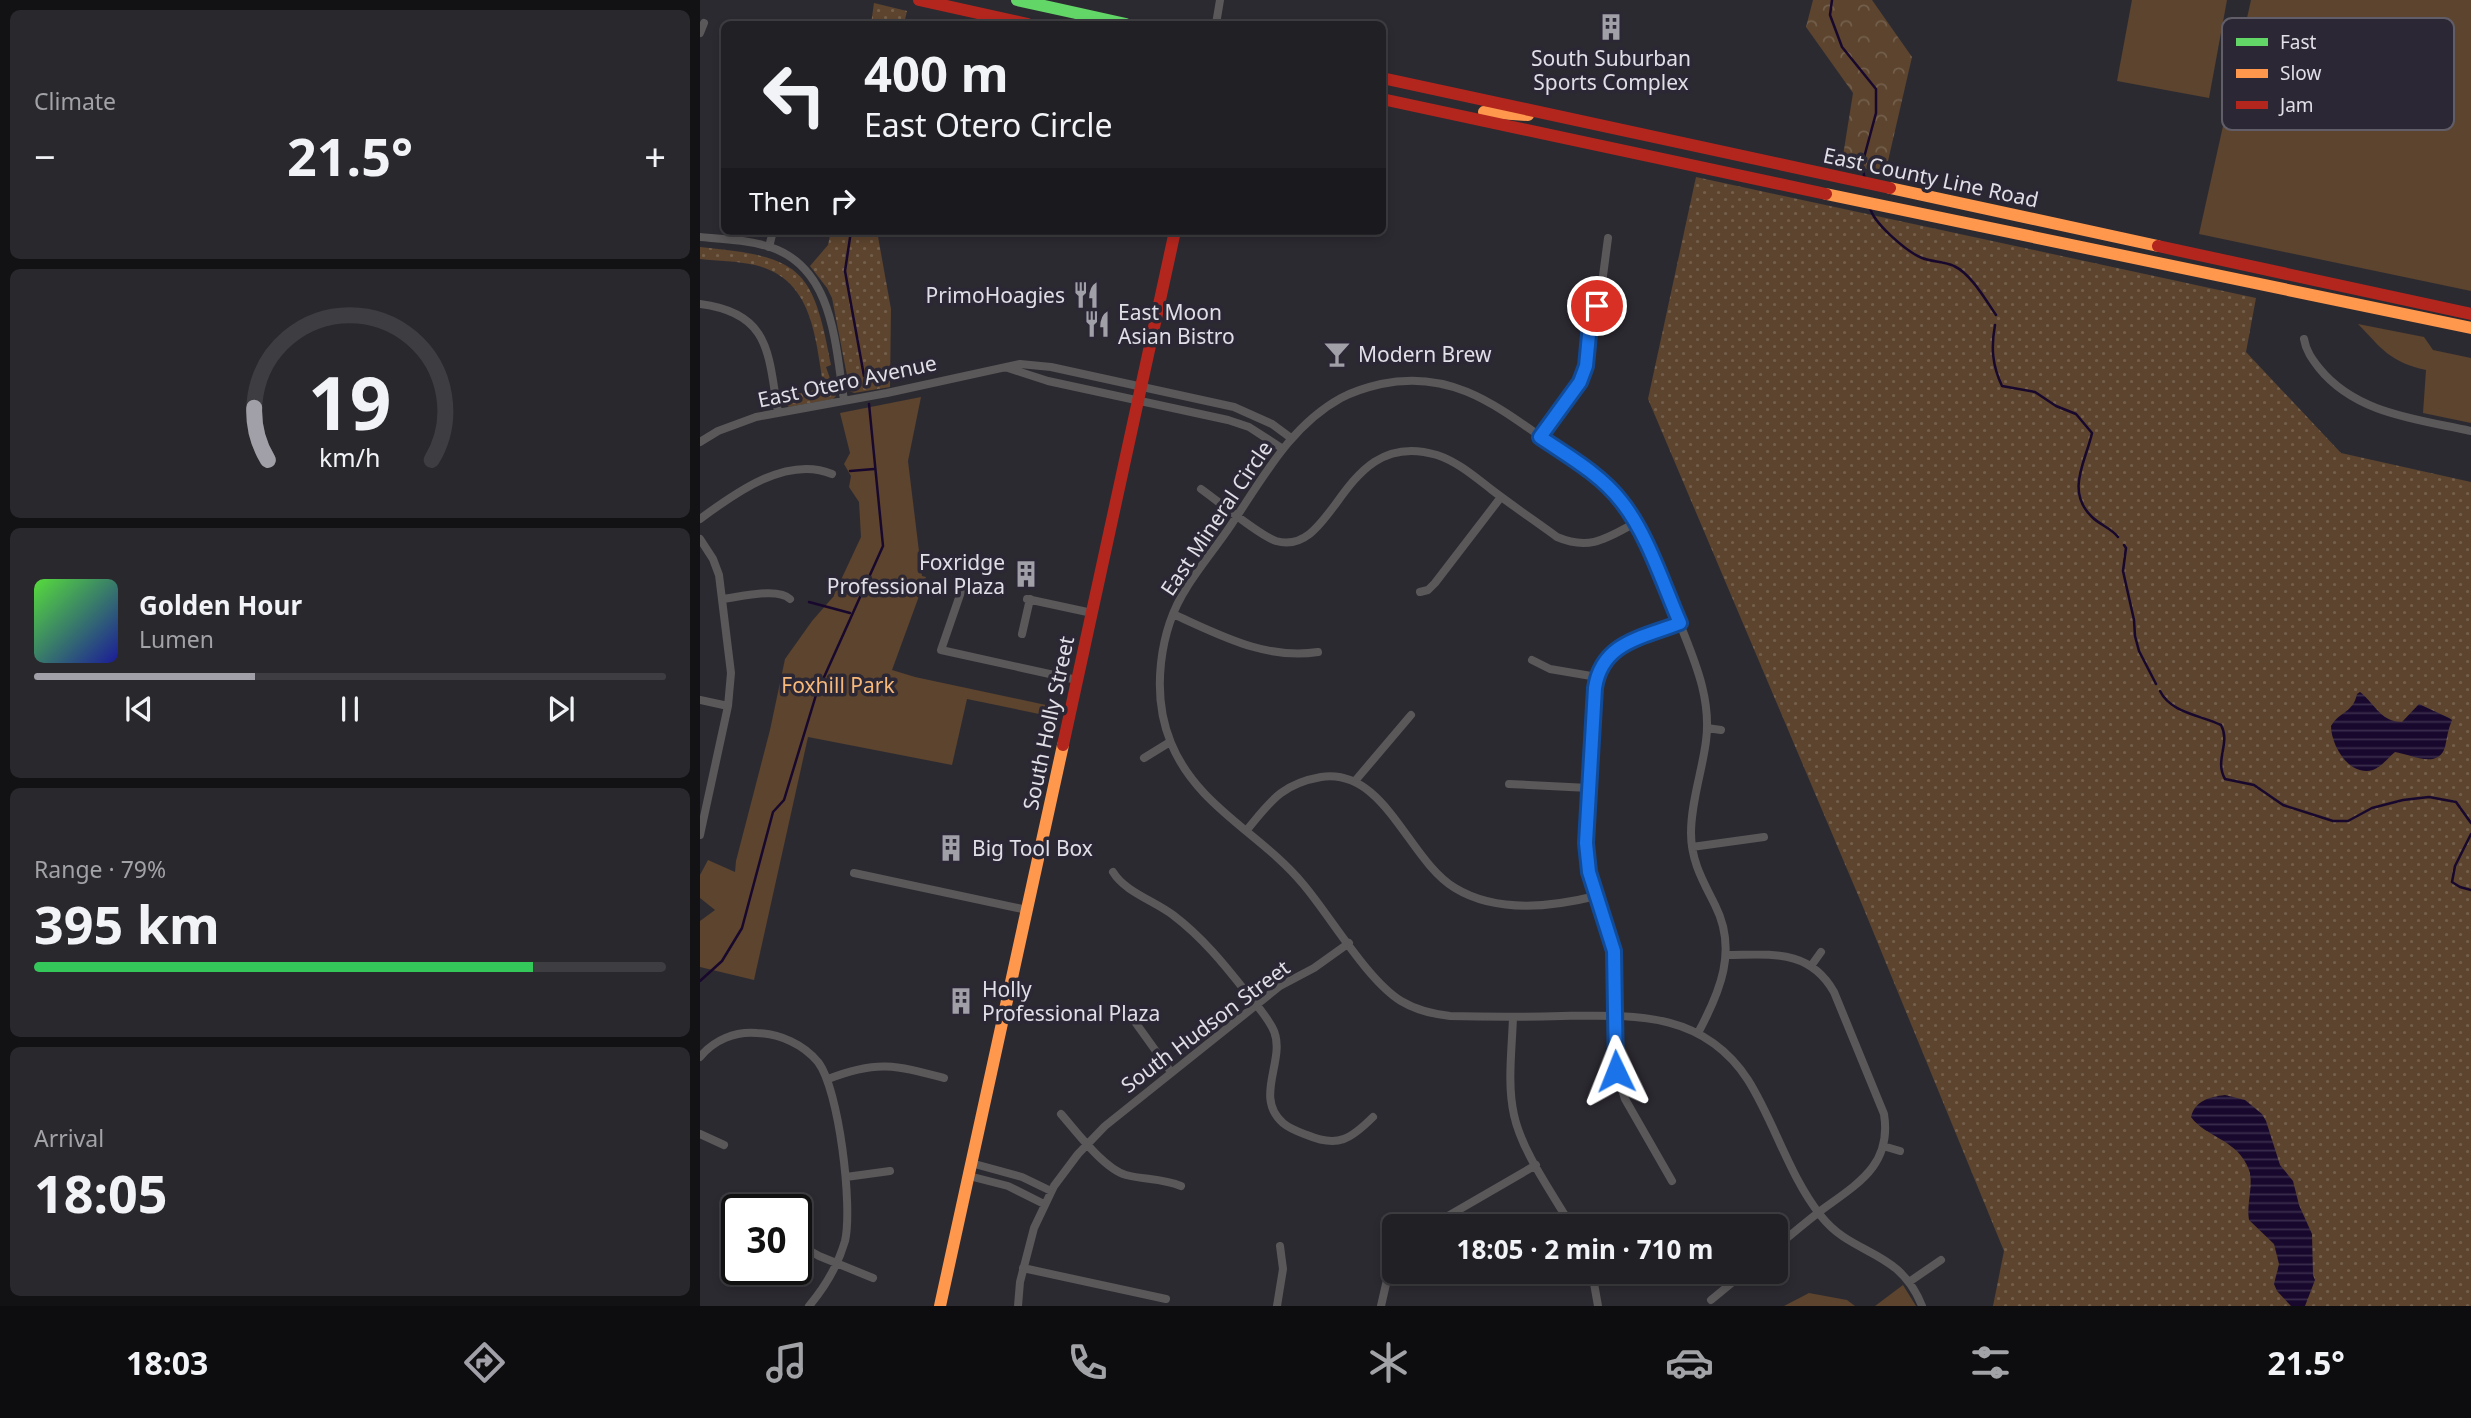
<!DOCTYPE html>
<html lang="en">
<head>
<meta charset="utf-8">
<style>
	body { margin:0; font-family:"Noto Sans",sans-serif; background:#29282d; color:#f1f3f6; height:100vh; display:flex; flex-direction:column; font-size:26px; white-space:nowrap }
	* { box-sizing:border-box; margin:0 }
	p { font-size:23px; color:#a2a3a7 }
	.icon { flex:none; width:38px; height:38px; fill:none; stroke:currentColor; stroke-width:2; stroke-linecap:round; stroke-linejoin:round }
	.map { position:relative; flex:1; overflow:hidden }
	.drawer { display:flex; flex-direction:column; gap:10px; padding:10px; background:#121214; width:700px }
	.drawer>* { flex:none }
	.top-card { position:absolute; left:21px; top:21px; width:665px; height:214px; border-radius:10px; box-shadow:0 4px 10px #0003,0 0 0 2px #3e3e42; background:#212025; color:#f1f3f6; overflow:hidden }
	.speed { position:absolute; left:21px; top:1194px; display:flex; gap:14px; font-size:35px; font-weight:700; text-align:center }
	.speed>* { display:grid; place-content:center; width:91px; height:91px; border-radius:50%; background:#212025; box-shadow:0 4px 10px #0003,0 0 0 2px #3e3e42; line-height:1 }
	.speed .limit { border:4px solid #111; border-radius:10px; background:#fff; color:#111 }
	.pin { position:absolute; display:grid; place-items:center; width:60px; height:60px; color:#fff; margin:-30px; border:4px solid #fff; border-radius:50%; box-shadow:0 2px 7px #0007 }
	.me { position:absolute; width:77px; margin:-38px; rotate:358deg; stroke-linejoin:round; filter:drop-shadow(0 0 5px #0008) }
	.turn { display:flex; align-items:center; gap:24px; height:147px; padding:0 28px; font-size:32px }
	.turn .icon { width:91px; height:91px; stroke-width:2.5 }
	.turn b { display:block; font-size:49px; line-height:60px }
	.then { display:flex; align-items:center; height:66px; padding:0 28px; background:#0003; gap:14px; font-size:26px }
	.big { font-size:52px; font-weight:700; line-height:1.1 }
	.drawer .widget { flex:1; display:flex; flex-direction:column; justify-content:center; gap:10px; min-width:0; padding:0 24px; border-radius:10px; background:#29282d }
	.drawer .dial { align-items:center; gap:0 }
	.dial svg { height:182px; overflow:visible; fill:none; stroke:#3e3e42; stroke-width:7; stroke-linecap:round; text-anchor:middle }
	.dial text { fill:#f1f3f6; stroke:none }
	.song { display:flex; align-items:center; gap:21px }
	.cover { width:84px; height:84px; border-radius:10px; background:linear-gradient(135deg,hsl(110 70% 55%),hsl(240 70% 35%)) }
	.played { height:7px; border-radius:4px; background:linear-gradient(90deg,#a19fa7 35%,#3e3e42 35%) }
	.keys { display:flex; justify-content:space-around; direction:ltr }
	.heat { display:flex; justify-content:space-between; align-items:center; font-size:38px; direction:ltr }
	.charge { height:10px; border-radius:5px; background:linear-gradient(90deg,#34c759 79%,#3e3e42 0) }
	.trip { position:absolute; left:682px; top:1214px; width:406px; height:70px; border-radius:10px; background:#212025; box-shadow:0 4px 10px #0003,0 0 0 2px #3e3e42; font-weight:700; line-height:70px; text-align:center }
	.dock { display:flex; height:112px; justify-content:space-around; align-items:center; background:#0d0d0f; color:#a2a3a7 }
	.dock .icon { width:49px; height:49px }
	.dock .active { color:#a19fa7 }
	.dock b { font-size:32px; color:#f1f3f6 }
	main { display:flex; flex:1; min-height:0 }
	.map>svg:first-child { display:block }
	.grass { fill:url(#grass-dots) }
	.forest { fill:url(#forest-crowns) }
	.park { fill:#5c442e }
	.water { fill:url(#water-rules) }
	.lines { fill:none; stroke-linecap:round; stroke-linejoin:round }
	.stream { stroke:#18082d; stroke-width:2.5 }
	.street { stroke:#5a5858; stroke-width:8 }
	.fast { stroke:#63d668; stroke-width:12 }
	.slow { stroke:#ff974d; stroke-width:12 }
	.jam { stroke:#b3261e; stroke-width:12 }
	.route-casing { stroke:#114b97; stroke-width:18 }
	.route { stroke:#1a73e8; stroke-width:12 }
	.labels { text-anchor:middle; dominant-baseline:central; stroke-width:7; stroke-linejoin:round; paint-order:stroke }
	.poi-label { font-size:21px; fill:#e0dee6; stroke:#2b2734; text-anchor:start }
	.street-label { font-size:21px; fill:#e0dee6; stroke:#2b2734 }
	.park-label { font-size:21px; fill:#f7b87a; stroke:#2b2734 }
	.key { fill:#2b2734; stroke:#615e69; stroke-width:2 }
	.key-label { font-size:19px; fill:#e0dee6 }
</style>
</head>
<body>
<main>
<section class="drawer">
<div class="widget"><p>Climate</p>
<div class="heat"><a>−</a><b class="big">21.5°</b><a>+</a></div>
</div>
<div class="widget dial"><svg viewBox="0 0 100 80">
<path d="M14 69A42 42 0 1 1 86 69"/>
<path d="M14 69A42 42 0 0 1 8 46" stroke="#a19fa7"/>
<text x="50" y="56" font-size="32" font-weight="700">19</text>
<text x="50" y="72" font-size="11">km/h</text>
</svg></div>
<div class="widget">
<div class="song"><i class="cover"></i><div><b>Golden Hour</b><p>Lumen</p></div></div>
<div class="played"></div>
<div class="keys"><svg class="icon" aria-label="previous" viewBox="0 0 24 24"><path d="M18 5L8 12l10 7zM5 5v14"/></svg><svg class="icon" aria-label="pause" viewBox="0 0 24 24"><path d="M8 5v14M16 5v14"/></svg><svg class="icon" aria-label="next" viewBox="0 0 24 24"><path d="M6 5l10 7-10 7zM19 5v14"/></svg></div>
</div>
<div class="widget"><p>Range · 79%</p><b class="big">395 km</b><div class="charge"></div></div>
<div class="widget"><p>Arrival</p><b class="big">18:05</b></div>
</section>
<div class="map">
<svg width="1771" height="1306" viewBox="0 0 1771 1306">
	<defs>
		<pattern id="grass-dots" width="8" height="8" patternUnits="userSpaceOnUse" patternTransform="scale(1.75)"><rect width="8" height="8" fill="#5c442e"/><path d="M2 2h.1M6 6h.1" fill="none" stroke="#735f4c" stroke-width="1.8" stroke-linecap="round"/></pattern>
		<pattern id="forest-crowns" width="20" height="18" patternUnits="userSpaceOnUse" patternTransform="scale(1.75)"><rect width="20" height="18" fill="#5c442e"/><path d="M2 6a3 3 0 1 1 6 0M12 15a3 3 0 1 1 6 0" fill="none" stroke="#735f4c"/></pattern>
		<pattern id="water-rules" width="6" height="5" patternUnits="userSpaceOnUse" patternTransform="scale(1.75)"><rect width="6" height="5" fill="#18082d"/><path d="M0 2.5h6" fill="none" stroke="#392c4b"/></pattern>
	</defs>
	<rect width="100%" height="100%" fill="#2c2a31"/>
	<path class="grass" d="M 174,3 L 207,11 L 204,24 L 171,24 Z
		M 996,177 L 1556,298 L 1546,352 L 1641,453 L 1771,482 L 1771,1306 L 1293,1306 L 1304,1251 L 1161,902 L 948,399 Z
		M 131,231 L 177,231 L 191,309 L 190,387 L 154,393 L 150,391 L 132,298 L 127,288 L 110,266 L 128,245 Z
		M 0,247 C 99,257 113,265 131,365 L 126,367 L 136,396 L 133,399 L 89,407 L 83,402 L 82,397 L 124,388 C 115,339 114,279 55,265 C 37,261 18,261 0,259 Z"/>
	<path class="forest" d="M 1113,0 L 1172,0 L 1212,57 L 1185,174 L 1142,162 L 1153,93 L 1106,27 Z"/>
	<path class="park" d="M 1432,0 L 1527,0 L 1509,98 L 1417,81 Z
		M 1551,0 L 1771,0 L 1771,291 L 1499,234 Z
		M 1658,324 L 1724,337 L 1733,350 L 1771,358 L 1771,423 L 1723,413 L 1726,370 C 1690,362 1682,349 1658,324 Z
		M 221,397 L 208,461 L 222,576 L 226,577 L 192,670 L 215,677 L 346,705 L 344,715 L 267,699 L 252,765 L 108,737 L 54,980 L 0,967 L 0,921 L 15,910 L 0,898 L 0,875 L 8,860 L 35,872 L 36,861 L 70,730 L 85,659 L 112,621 L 133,597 L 161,537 L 159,502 L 149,487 L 151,476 L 144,464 L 150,453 L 140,413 Z
		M 1203,1285 L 1216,1306 L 1175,1306 Z
		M 1109,1293 L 1147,1300 L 1155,1306 L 1084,1306 Z"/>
	<path class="water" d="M 1660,692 C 1675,704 1681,722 1702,722 L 1719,704 L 1749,718 L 1752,720 C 1748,729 1747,738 1745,747 C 1738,770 1710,754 1695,752 C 1688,758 1681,767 1673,770 C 1649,777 1631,745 1631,726 C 1640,711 1653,713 1657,694 Z
		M 1525,1095 L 1545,1100 L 1562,1114 L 1566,1121 L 1580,1165 L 1593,1181 L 1599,1205 L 1612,1234 L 1613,1275 L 1615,1280 L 1605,1306 L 1591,1306 L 1577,1291 L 1574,1284 L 1579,1264 L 1574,1244 L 1549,1220 C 1546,1203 1554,1186 1549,1170 C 1538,1139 1506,1138 1491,1117 C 1495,1101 1509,1097 1525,1095 Z"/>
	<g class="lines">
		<path class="stream" d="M 1132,0 L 1130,15 L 1142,47 L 1176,89 L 1176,113 L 1162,165 L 1165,180
			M 1170,207 C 1172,222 1207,252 1222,258 C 1232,262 1244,261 1254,266 C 1271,274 1285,299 1296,315
			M 151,231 L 145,271 L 164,376
			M 1295,325 C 1291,347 1292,365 1302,386 L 1335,392 L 1356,406 L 1376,414 L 1392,433 C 1386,461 1365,491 1392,517 C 1400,525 1411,528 1418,537
			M 150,471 L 174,469
			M 1424,545 L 1426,548 L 1423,571 L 1434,620 L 1435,636 L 1439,651 L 1456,684
			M 109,602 L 150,613
			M 1460,691 C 1471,713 1500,715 1521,725 C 1531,743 1514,760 1525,779 L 1554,785 L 1583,805 L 1633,821 L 1648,821 L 1672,808 L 1703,800 L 1729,797 L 1756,802 L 1771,823
			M 1771,834 L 1755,866 L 1752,882 L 1760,887 L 1771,890
			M 0,981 L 22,961 L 42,928 L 73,812 L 84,800 L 116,695 L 183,546 L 169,404"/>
		<path class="street" d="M 516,24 L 520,0
			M 0,33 L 4,23
			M 0,237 C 23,239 48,240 70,247 C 134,268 135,345 144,400
			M 69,247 L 73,231
			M 0,304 C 71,313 68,354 78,412
			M 1604,339 C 1606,351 1612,359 1619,368 C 1656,414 1717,419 1771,431
			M 308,368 L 348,381 L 528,420 L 549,427 L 583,449
			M 840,437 L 877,389 L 884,374 L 889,331 L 901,291 L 908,238
			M 0,442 L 18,431 L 56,417 L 187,393 L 320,364 L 351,367 L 534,407 L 572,424 L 591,438
			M 501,489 C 518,501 560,536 576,541 C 637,558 641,426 737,455 C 758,462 775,477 792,490 C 813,506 835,521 857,537 C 890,551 907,538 935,523
			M 0,519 C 35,493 87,455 132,474
			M 0,539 L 13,559 L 19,575 L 31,673 L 28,706 L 0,835
			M 262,589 L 241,650 L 377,680
			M 720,592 L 728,590 L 735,583 L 801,497
			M 23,599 C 40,597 78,587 90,599
			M 327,599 L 392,613
			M 473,614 C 520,635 565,660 618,652
			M 322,634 L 330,599
			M 832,660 L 850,669 L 897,677
			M 0,700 L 28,706
			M 1007,728 L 1021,730
			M 444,758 L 470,742
			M 655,781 L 711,715
			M 809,784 L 889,788
			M 546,831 C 570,802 581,784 621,777 C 685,767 708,860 755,888 C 796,913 852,907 896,896
			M 992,847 L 1064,837
			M 413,872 C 425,892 455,901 473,915 C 502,937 524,964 546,992 C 555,1003 565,1014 572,1027 C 589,1057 552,1096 583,1123 C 590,1129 599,1132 607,1135 C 638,1148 651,1139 673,1117
			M 154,873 L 327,910
			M 1026,955 C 1070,955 1109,948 1134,992 L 1184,1114 C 1192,1164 1159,1183 1123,1209 C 1107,1221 1092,1234 1076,1247
			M 1111,966 L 1121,952
			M 430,1015 L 471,1072
			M 813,1017 C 812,1049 807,1084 814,1115 C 822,1152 853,1194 872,1227
			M 998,1033 C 1020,992 1038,950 1015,905 C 1003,881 991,861 991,833 C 991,802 1002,772 1006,741 C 1011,703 998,669 984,634 C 969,596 948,536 923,504 C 905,479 876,462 851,444 C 797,406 752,369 681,384 C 668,387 654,391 641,398 C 590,426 563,478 531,525 C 517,546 500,566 487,587 C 459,630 451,695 471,743 C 497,807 562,834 603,884 C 631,917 667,980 701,1001 C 716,1010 732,1014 750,1016 C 787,1017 824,1017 862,1016 C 934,1015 1003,1011 1048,1080 C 1075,1123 1089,1176 1121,1216 C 1153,1257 1199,1248 1222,1306
			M 0,1057 C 14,1040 35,1031 57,1033 C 80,1034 103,1044 118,1062 C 139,1089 153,1207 145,1241 C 138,1265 125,1287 109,1306
			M 128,1079 C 177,1060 195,1065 244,1078
			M 361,1114 C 376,1131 404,1169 426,1175 C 445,1180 461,1178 481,1186
			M 0,1134 L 24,1145
			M 1183,1146 L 1200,1151
			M 271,1163 L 322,1177 L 351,1191
			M 269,1176 L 308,1186 L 344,1204
			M 146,1177 L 190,1171
			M 972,1181 L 925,1099 L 916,1071 L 914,951 L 889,872 L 886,843 L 896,688 C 902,642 942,638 980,623
			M 729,1227 L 836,1165
			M 96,1243 L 119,1256 L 173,1278
			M 323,1268 L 466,1299
			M 892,1272 L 898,1306
			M 1209,1282 L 1241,1260
			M 1011,1300 L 1045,1272
			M 318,1306 L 320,1282 L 334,1228 L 354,1186 L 378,1154 L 405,1126 L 580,986 L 614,968 L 649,943
			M 577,1306 L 583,1269 L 580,1246
			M 681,1306 L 686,1284 L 695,1260"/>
		<path class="fast" d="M 317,0 L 426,24"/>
		<path class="slow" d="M 784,112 L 828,115
			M 1190,188 L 1458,246
			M 1126,194 L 1771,328
			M 240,1306 L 363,745"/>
		<path class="jam" d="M 219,0 L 328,24
			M 682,78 L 1190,188
			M 682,99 L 1126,194
			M 1458,246 L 1771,314
			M 363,745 L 475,231"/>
	</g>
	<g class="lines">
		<defs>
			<path id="route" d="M 897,306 L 890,324 L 886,366 L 880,382 L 840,437 C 868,456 900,474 921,501 C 947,533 963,584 980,623 C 942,638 902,642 895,688 L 886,843 L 889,872 L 914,951 L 916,1071"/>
		</defs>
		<use href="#route" class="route-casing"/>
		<use href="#route" class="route"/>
	</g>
	<defs>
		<symbol id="building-bare" viewBox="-9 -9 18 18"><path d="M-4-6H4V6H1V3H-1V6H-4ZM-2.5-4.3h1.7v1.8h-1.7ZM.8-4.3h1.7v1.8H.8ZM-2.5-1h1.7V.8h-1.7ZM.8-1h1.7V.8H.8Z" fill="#a19fa7" stroke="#2b2734" stroke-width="2.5" paint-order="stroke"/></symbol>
		<symbol id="restaurant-bare" viewBox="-9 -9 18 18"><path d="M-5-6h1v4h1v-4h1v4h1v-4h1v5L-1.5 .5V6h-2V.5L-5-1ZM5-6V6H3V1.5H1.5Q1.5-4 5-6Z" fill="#a19fa7" stroke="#2b2734" stroke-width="2.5" paint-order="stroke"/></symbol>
		<symbol id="bar-bare" viewBox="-9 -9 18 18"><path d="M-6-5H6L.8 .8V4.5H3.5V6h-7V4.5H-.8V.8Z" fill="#a19fa7" stroke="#2b2734" stroke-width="2.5" paint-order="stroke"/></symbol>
	</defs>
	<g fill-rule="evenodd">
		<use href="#building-bare" x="892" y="8" width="38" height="38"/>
		<use href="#restaurant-bare" x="367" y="276" width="38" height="38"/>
		<use href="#restaurant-bare" x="378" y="305" width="38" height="38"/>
		<use href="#bar-bare" x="618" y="335" width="38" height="38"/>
		<use href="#building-bare" x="307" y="555" width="38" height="38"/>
		<use href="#building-bare" x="232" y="829" width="38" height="38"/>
		<use href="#building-bare" x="242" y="982" width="38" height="38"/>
	</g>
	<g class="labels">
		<g class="poi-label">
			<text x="911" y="58" text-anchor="middle">South Suburban<tspan x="911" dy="24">Sports Complex</tspan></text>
			<text x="365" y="295" text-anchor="end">PrimoHoagies</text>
			<text x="418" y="312">East Moon<tspan x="418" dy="24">Asian Bistro</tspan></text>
			<text x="658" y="354">Modern Brew</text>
			<text x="305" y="562" text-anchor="end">Foxridge<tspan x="305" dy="24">Professional Plaza</tspan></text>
			<text x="272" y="848">Big Tool Box</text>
			<text x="282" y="989">Holly<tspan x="282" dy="24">Professional Plaza</tspan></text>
		</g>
		<g class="street-label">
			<text transform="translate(1231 177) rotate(12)">East County Line Road</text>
			<text transform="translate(147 381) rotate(-12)">East Otero Avenue</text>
			<text transform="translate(516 518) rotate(-56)">East Mineral Circle</text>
			<text transform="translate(348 723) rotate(-78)">South Holly Street</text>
			<text transform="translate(505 1026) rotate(-37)">South Hudson Street</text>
		</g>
		<g class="park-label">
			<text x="138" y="685">Foxhill Park</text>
		</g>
	</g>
	<rect x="1522" y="18" width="232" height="112" rx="10" class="key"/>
	<rect x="1536" y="38" width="32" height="8" fill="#63d668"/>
	<rect x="1536" y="69" width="32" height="9" fill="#ff974d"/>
	<rect x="1536" y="101" width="32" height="8" fill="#b3261e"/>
	<g class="key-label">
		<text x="1580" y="49">Fast</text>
		<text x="1580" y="80">Slow</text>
		<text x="1580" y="112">Jam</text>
	</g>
</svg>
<div class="speed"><div class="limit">30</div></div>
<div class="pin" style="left:897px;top:306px;background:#d93025"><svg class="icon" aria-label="arrive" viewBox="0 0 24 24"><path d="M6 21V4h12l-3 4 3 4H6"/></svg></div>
<svg class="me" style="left:916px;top:1071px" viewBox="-20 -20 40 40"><path d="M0-17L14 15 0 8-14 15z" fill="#1a73e8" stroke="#fff" stroke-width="4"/></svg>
<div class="trip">18:05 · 2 min · 710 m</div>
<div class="top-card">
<div class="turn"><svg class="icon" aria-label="left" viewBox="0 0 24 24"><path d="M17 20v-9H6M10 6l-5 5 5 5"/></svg><div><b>400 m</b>East Otero Circle</div></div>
<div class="then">Then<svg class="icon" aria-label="right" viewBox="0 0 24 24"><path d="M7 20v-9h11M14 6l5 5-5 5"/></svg></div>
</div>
</div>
</main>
<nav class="dock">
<b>18:03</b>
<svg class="icon active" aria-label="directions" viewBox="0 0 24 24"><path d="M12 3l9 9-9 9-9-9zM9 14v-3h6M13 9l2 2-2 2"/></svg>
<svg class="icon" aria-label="music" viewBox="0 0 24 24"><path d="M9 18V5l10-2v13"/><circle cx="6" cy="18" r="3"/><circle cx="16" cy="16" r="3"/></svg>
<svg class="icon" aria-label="phone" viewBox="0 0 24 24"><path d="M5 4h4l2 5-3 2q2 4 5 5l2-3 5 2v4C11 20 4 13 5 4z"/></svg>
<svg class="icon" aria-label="climate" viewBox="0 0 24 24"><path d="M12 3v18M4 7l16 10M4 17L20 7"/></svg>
<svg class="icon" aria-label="car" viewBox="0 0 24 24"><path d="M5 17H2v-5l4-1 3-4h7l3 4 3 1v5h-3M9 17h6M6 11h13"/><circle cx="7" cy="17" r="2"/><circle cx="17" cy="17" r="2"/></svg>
<svg class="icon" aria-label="filters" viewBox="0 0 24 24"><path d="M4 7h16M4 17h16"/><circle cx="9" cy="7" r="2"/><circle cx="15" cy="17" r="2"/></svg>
<b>21.5°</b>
</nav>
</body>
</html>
